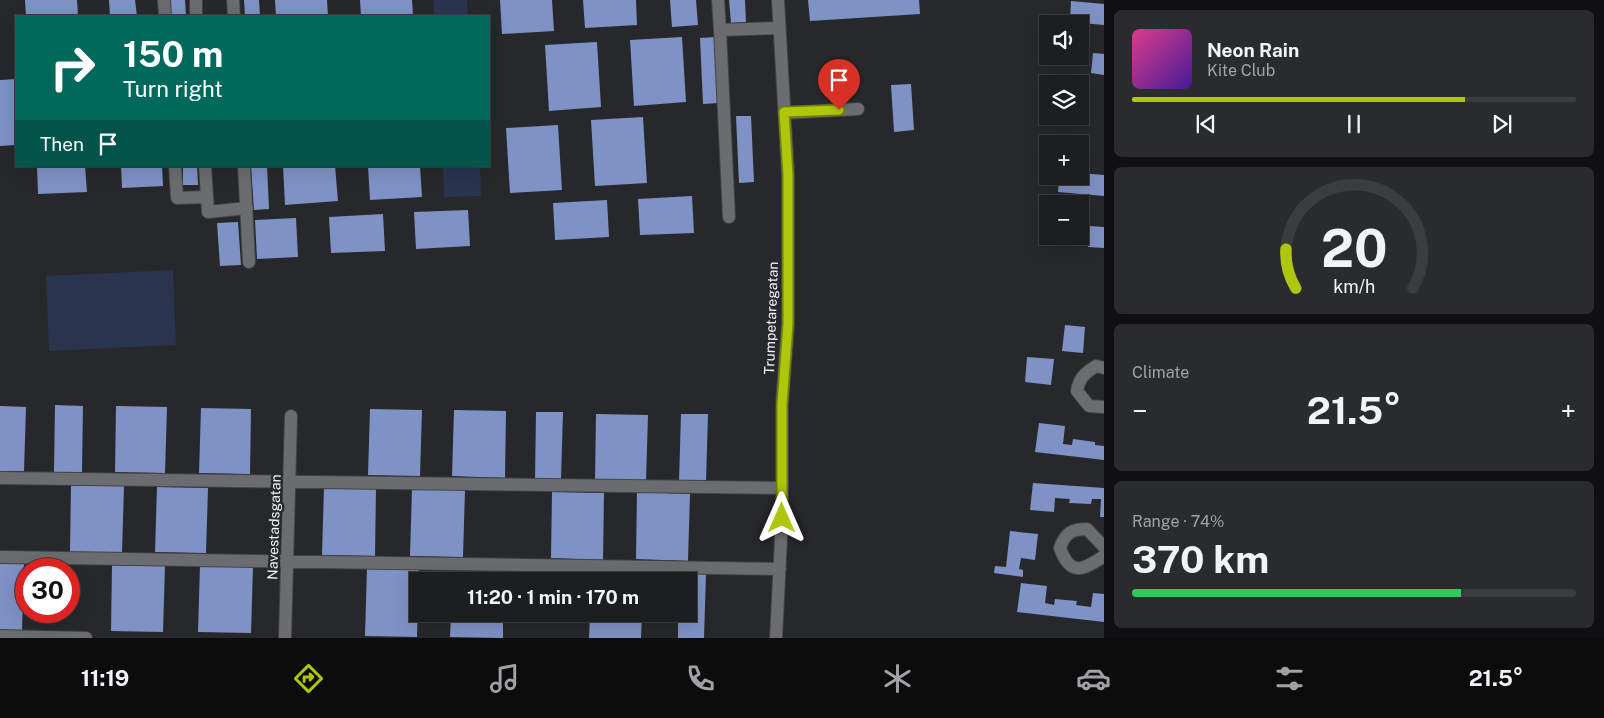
<!DOCTYPE html>
<html lang="en">
<head>
<meta charset="utf-8">
<style>
	body { margin:0; font-family:"Public Sans",sans-serif; background:#2a2b2d; color:#f1f3f6; height:100vh; display:flex; flex-direction:column; font-size:19px; white-space:nowrap }
	* { box-sizing:border-box; margin:0 }
	p { font-size:16px; color:#a0a2a5 }
	.icon { flex:none; width:28px; height:28px; fill:none; stroke:currentColor; stroke-width:2; stroke-linecap:round; stroke-linejoin:round }
	.map { position:relative; flex:1; overflow:hidden }
	.sheet { display:flex; flex-direction:column; gap:10px; padding:10px; background:#101012; width:500px }
	.sheet>* { flex:none }
	.top-card { position:absolute; left:15px; top:15px; width:475px; height:152px; border-radius:0px; box-shadow:0 5px 20px #0002,0 0 0 1px #3b3c3e; background:#00695c; color:#fff; overflow:hidden }
	.tools { position:absolute; left:1039px; top:15px; display:grid; gap:10px }
	.tools a { display:grid; place-items:center; width:50px; height:50px; border-radius:0px; background:#1d1e20; box-shadow:0 5px 20px #0002,0 0 0 1px #3b3c3e; font-size:25px }
	.speed { position:absolute; left:15px; top:558px; display:flex; gap:10px; font-size:25px; font-weight:700; text-align:center }
	.speed>* { display:grid; place-content:center; width:65px; height:65px; border-radius:50%; background:#1d1e20; box-shadow:0 5px 20px #0002,0 0 0 1px #3b3c3e; line-height:1 }
	.speed .limit { border:8px solid #d22; background:#fff; color:#111 }
	.pin { position:absolute; display:grid; place-items:center; width:42px; height:42px; color:#fff; margin:-51px -21px; border-radius:50% 50% 50% 0; rotate:-45deg; box-shadow:0 0 5px #0007 }
	.pin .icon { rotate:45deg }
	.me { position:absolute; width:55px; margin:-28px; rotate:0deg; stroke-linejoin:round; filter:drop-shadow(0 0 4px #0008) }
	.turn { display:flex; align-items:center; gap:18px; height:105px; padding:0 25px; font-size:22px }
	.turn .icon { width:65px; height:65px; stroke-width:2.5 }
	.turn b { display:block; font-size:35px; line-height:42px }
	.then { display:flex; align-items:center; height:48px; padding:0 25px; background:#0003; gap:10px; font-size:19px }
	.big { font-size:38px; font-weight:700; line-height:1.1 }
	.sheet .tile { flex:1; display:flex; flex-direction:column; justify-content:center; gap:8px; min-width:0; padding:0 18px; border-radius:8px; background:#2a2b2d }
	.sheet .dial { align-items:center; gap:0 }
	.dial svg { height:130px; overflow:visible; fill:none; stroke:#3b3c3e; stroke-width:7; stroke-linecap:round; text-anchor:middle }
	.dial text { fill:#f1f3f6; stroke:none }
	.song { display:flex; align-items:center; gap:15px }
	.cover { width:60px; height:60px; border-radius:8px; background:linear-gradient(135deg,hsl(330 70% 55%),hsl(260 70% 35%)) }
	.played { height:5px; border-radius:2px; background:linear-gradient(90deg,#aec60b 75%,#3b3c3e 75%) }
	.keys { display:flex; justify-content:space-around; direction:ltr }
	.heat { display:flex; justify-content:space-between; align-items:center; font-size:28px; direction:ltr }
	.charge { height:8px; border-radius:4px; background:linear-gradient(90deg,#34c759 74%,#3b3c3e 0) }
	.trip { position:absolute; left:409px; top:572px; width:288px; height:50px; border-radius:0px; background:#1d1e20; box-shadow:0 5px 20px #0002,0 0 0 1px #3b3c3e; font-weight:700; line-height:50px; text-align:center }
	.tab-bar { display:flex; height:80px; justify-content:space-around; align-items:center; background:#0c0c0d; color:#a0a2a5 }
	.tab-bar .icon { width:35px; height:35px }
	.tab-bar .selected { color:#aec60b }
	.tab-bar b { font-size:22px; color:#f1f3f6 }
	main { display:flex; flex:1; min-height:0 }
	.map>svg:first-child { display:block }
	.green { fill:#2a344f }
	.building { fill:#7f92c5 }
	.lines { fill:none; stroke-linecap:round; stroke-linejoin:round }
	.minor-casing { stroke:#424346; stroke-width:14 }
	.minor { stroke:#6b6c70; stroke-width:12 }
	.route-casing { stroke:#718107; stroke-width:12 }
	.route { stroke:#aec60b; stroke-width:9 }
	.labels { text-anchor:middle; dominant-baseline:central; stroke-width:5; stroke-linejoin:round; paint-order:stroke }
	.street-label { font-size:14px; fill:#f3f4f6; stroke:#27282b }
</style>
</head>
<body>
<main>
<div class="map">
<svg width="1104" height="638" viewBox="0 0 1104 638">
	<rect width="100%" height="100%" fill="#27282b"/>
	<path class="green" d="M 433,0 L 467,0 L 468,16 L 434,16 Z
		M 443,166 L 480,166 L 481,196 L 444,197 Z
		M 173,270 L 176,345 L 49,351 L 46,276 Z"/>
	<path class="building" d="M 25,0 L 77,0 L 78,16 L 26,16 Z
		M 109,0 L 135,0 L 137,16 L 110,16 Z
		M 170,0 L 185,0 L 186,16 L 170,16 Z
		M 244,0 L 259,0 L 260,16 L 245,16 Z
		M 275,0 L 327,0 L 328,16 L 276,16 Z
		M 360,0 L 412,0 L 413,16 L 361,16 Z
		M 500,0 L 552,0 L 554,31 L 502,34 Z
		M 583,0 L 636,0 L 637,25 L 585,28 Z
		M 670,0 L 696,0 L 698,25 L 672,27 Z
		M 729,0 L 745,0 L 746,22 L 731,23 Z
		M 808,0 L 919,0 L 920,14 L 810,21 Z
		M 1071,1 L 1104,4 L 1104,25 L 1070,22 Z
		M 682,37 L 686,102 L 634,106 L 630,40 Z
		M 715,37 L 719,103 L 703,104 L 700,38 Z
		M 597,42 L 601,107 L 549,111 L 545,45 Z
		M 1093,53 L 1104,54 L 1104,75 L 1091,73 Z
		M 16,79 L 16,145 L 0,146 L 0,80 Z
		M 911,84 L 914,130 L 894,132 L 891,85 Z
		M 736,116 L 751,116 L 754,182 L 739,183 Z
		M 643,117 L 647,183 L 595,186 L 591,120 Z
		M 558,125 L 562,190 L 510,193 L 506,128 Z
		M 37,166 L 85,166 L 87,192 L 38,194 Z
		M 121,166 L 162,166 L 163,186 L 122,188 Z
		M 183,166 L 197,166 L 198,185 L 183,185 Z
		M 251,166 L 267,166 L 269,209 L 254,210 Z
		M 283,166 L 335,166 L 338,201 L 285,205 Z
		M 368,166 L 420,166 L 422,197 L 370,200 Z
		M 1080,173 L 1104,175 L 1104,196 L 1058,192 L 1059,176 L 1080,176 Z
		M 692,196 L 694,233 L 640,235 L 638,199 Z
		M 607,200 L 609,237 L 555,240 L 553,203 Z
		M 468,210 L 470,246 L 416,249 L 414,212 Z
		M 383,214 L 385,251 L 331,253 L 329,217 Z
		M 296,218 L 298,257 L 257,259 L 255,220 Z
		M 238,222 L 241,265 L 220,266 L 217,223 Z
		M 1090,226 L 1104,227 L 1104,248 L 1088,247 Z
		M 1065,325 L 1085,327 L 1083,353 L 1062,351 Z
		M 1027,357 L 1054,359 L 1051,385 L 1025,382 Z
		M 55,405 L 83,406 L 82,472 L 54,472 Z
		M 0,406 L 26,407 L 24,471 L 0,471 Z
		M 116,406 L 167,407 L 165,473 L 115,472 Z
		M 201,408 L 251,409 L 250,474 L 199,473 Z
		M 370,409 L 422,410 L 420,476 L 368,475 Z
		M 454,410 L 506,411 L 505,478 L 452,476 Z
		M 536,412 L 563,412 L 561,479 L 535,479 Z
		M 596,414 L 648,415 L 646,481 L 595,480 Z
		M 681,414 L 708,414 L 706,482 L 679,481 Z
		M 1039,423 L 1065,426 L 1063,444 L 1072,445 L 1073,439 L 1095,442 L 1095,445 L 1104,446 L 1104,460 L 1035,452 Z
		M 1033,483 L 1104,488 L 1104,517 L 1100,517 L 1101,499 L 1092,499 L 1091,504 L 1069,503 L 1070,499 L 1055,498 L 1054,512 L 1030,510 Z
		M 71,485 L 124,486 L 122,553 L 70,552 Z
		M 157,487 L 208,488 L 206,553 L 155,552 Z
		M 324,487 L 376,488 L 375,556 L 322,555 Z
		M 412,489 L 465,490 L 463,557 L 410,556 Z
		M 552,492 L 604,493 L 603,560 L 551,558 Z
		M 637,492 L 690,494 L 688,561 L 636,559 Z
		M 1010,531 L 1038,534 L 1035,560 L 1021,558 L 1019,569 L 1023,570 L 1023,577 L 994,573 L 995,566 L 1006,567 Z
		M 0,563 L 24,564 L 22,631 L 0,630 Z
		M 112,565 L 165,566 L 163,632 L 111,631 Z
		M 200,565 L 253,567 L 251,633 L 198,632 Z
		M 367,567 L 419,568 L 417,637 L 365,636 Z
		M 452,571 L 504,572 L 504,581 L 451,581 Z
		M 591,572 L 643,573 L 643,581 L 590,581 Z
		M 679,572 L 706,573 L 704,638 L 678,638 L 678,614 L 688,614 L 688,581 L 679,581 Z
		M 1021,583 L 1047,586 L 1045,603 L 1054,605 L 1055,599 L 1077,601 L 1076,605 L 1091,607 L 1093,593 L 1104,594 L 1104,622 L 1017,612 Z
		M 451,614 L 503,614 L 503,638 L 450,637 Z
		M 590,614 L 642,614 L 641,638 L 589,638 Z"/>
	<g class="lines">
		<defs>
			<path id="minor" d="M 164,0 L 165,16
				M 196,0 L 196,16
				M 233,0 L 234,16
				M 718,0 L 720,30 L 779,28
				M 720,30 L 729,217
				M 784,113 L 858,109
				M 175,166 L 177,198 L 207,197
				M 205,166 L 208,212 L 247,208
				M 244,166 L 249,262
				M 1104,368 L 1096,366 C 1085,373 1079,378 1077,391 L 1089,406 L 1104,407
				M 0,478 L 782,488
				M 1104,547 L 1087,529 C 1072,529 1065,533 1060,548 C 1070,576 1082,571 1104,556
				M 0,557 L 780,569
				M 0,636 L 86,638
				M 285,638 L 291,416
				M 776,638 L 782,518 L 782,405 L 788,323 L 788,175 L 778,0"/>
		</defs>
		<use href="#minor" class="minor-casing"/>
		<use href="#minor" class="minor"/>
	</g>
	<g class="lines">
		<defs>
			<path id="route" d="M 782,518 L 782,405 L 788,324 L 788,175 L 784,112 L 839,110"/>
		</defs>
		<use href="#route" class="route-casing"/>
		<use href="#route" class="route"/>
	</g>
	<g class="labels">
		<g class="street-label">
			<text transform="translate(771 318) rotate(-88)">Trumpetaregatan</text>
			<text transform="translate(274 527) rotate(-88)">Navestadsgatan</text>
		</g>
	</g>
</svg>
<div class="tools">
<a><svg class="icon" aria-label="sound" viewBox="0 0 24 24"><path d="M4 9h4l5-4v14l-5-4H4zM17 9q2 3 0 6"/></svg></a>
<a><svg class="icon" aria-label="layers" viewBox="0 0 24 24"><path d="M12 4l9 5-9 5-9-5zM3 14l9 5 9-5"/></svg></a>
<a>+</a>
<a>−</a>
</div>
<div class="speed"><div class="limit">30</div></div>
<div class="pin" style="left:839px;top:110px;background:#d93025"><svg class="icon" aria-label="arrive" viewBox="0 0 24 24"><path d="M6 21V4h12l-3 4 3 4H6"/></svg></div>
<svg class="me" style="left:782px;top:518px" viewBox="-20 -20 40 40"><path d="M0-17L14 15 0 8-14 15z" fill="#aec60b" stroke="#fff" stroke-width="4"/></svg>
<div class="trip">11:20 · 1 min · 170 m</div>
<div class="top-card">
<div class="turn"><svg class="icon" aria-label="right" viewBox="0 0 24 24"><path d="M7 20v-9h11M14 6l5 5-5 5"/></svg><div><b>150 m</b>Turn right</div></div>
<div class="then">Then<svg class="icon" aria-label="arrive" viewBox="0 0 24 24"><path d="M6 21V4h12l-3 4 3 4H6"/></svg></div>
</div>
</div>
<section class="sheet">
<div class="tile">
<div class="song"><i class="cover"></i><div><b>Neon Rain</b><p>Kite Club</p></div></div>
<div class="played"></div>
<div class="keys"><svg class="icon" aria-label="previous" viewBox="0 0 24 24"><path d="M18 5L8 12l10 7zM5 5v14"/></svg><svg class="icon" aria-label="pause" viewBox="0 0 24 24"><path d="M8 5v14M16 5v14"/></svg><svg class="icon" aria-label="next" viewBox="0 0 24 24"><path d="M6 5l10 7-10 7zM19 5v14"/></svg></div>
</div>
<div class="tile dial"><svg viewBox="0 0 100 80">
<path d="M14 69A42 42 0 1 1 86 69"/>
<path d="M14 69A42 42 0 0 1 8 45" stroke="#aec60b"/>
<text x="50" y="56" font-size="32" font-weight="700">20</text>
<text x="50" y="72" font-size="11">km/h</text>
</svg></div>
<div class="tile"><p>Climate</p>
<div class="heat"><a>−</a><b class="big">21.5°</b><a>+</a></div>
</div>
<div class="tile"><p>Range · 74%</p><b class="big">370 km</b><div class="charge"></div></div>
</section>
</main>
<nav class="tab-bar">
<b>11:19</b>
<svg class="icon selected" aria-label="directions" viewBox="0 0 24 24"><path d="M12 3l9 9-9 9-9-9zM9 14v-3h6M13 9l2 2-2 2"/></svg>
<svg class="icon" aria-label="music" viewBox="0 0 24 24"><path d="M9 18V5l10-2v13"/><circle cx="6" cy="18" r="3"/><circle cx="16" cy="16" r="3"/></svg>
<svg class="icon" aria-label="phone" viewBox="0 0 24 24"><path d="M5 4h4l2 5-3 2q2 4 5 5l2-3 5 2v4C11 20 4 13 5 4z"/></svg>
<svg class="icon" aria-label="climate" viewBox="0 0 24 24"><path d="M12 3v18M4 7l16 10M4 17L20 7"/></svg>
<svg class="icon" aria-label="car" viewBox="0 0 24 24"><path d="M5 17H2v-5l4-1 3-4h7l3 4 3 1v5h-3M9 17h6M6 11h13"/><circle cx="7" cy="17" r="2"/><circle cx="17" cy="17" r="2"/></svg>
<svg class="icon" aria-label="filters" viewBox="0 0 24 24"><path d="M4 7h16M4 17h16"/><circle cx="9" cy="7" r="2"/><circle cx="15" cy="17" r="2"/></svg>
<b>21.5°</b>
</nav>
</body>
</html>
